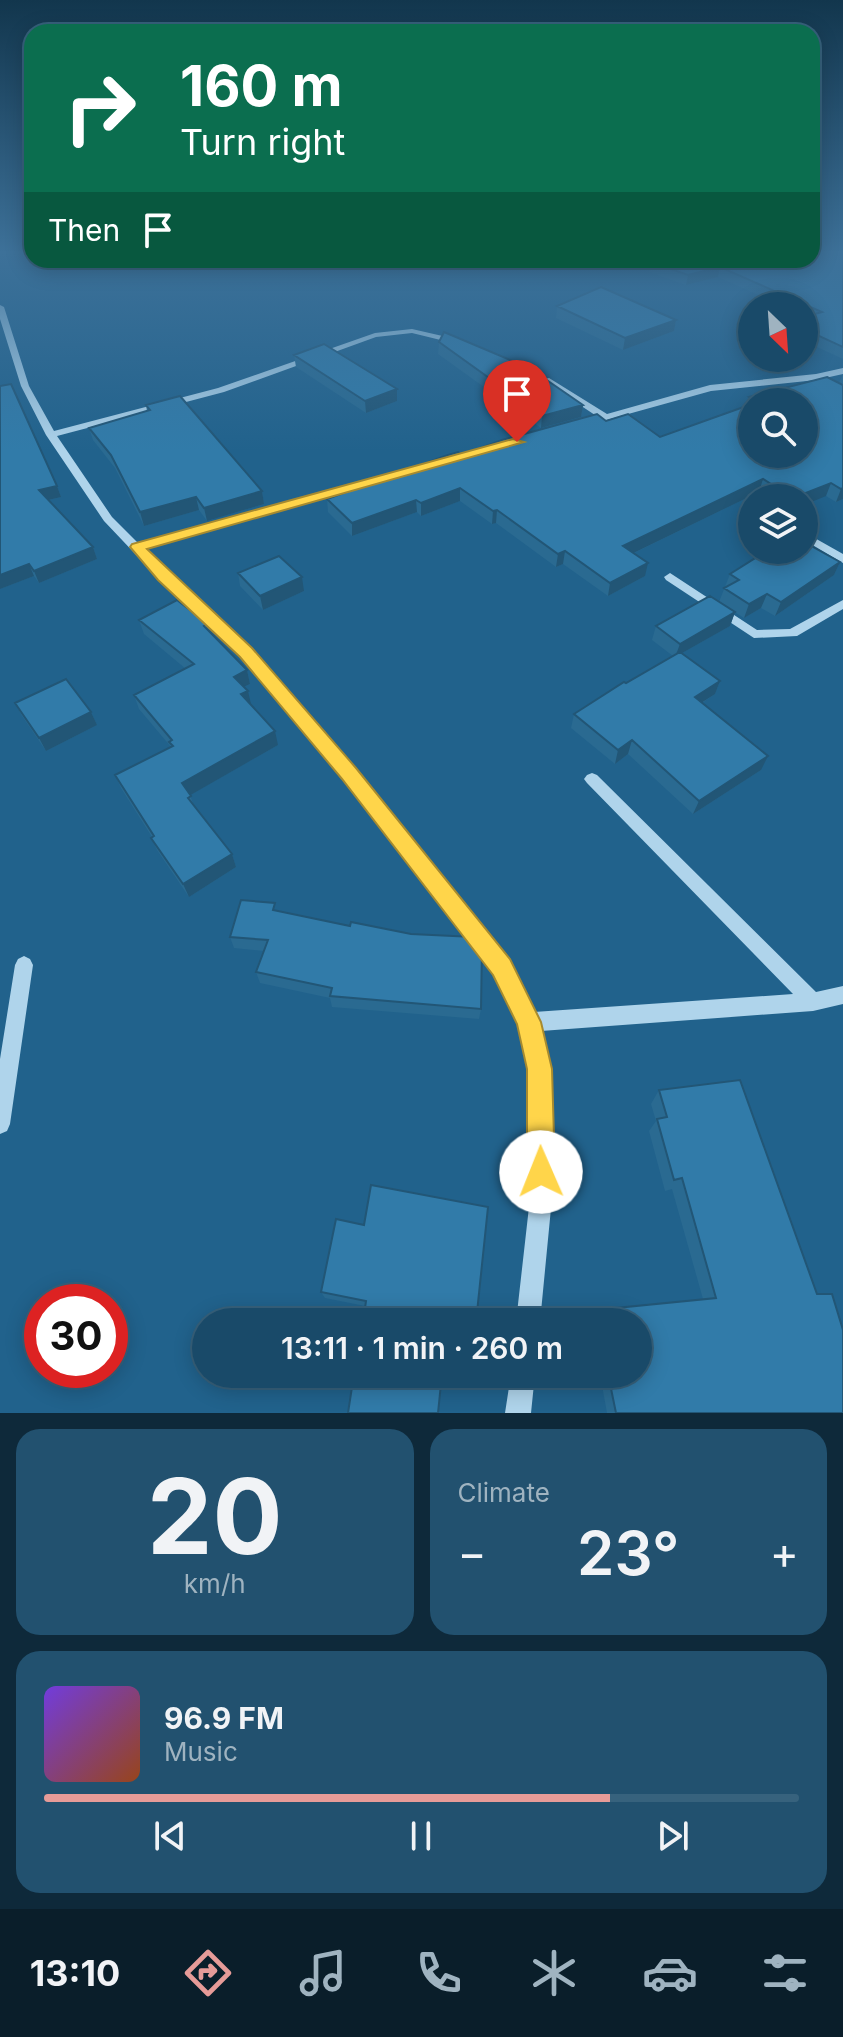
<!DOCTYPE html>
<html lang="en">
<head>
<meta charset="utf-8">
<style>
	body { margin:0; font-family:Inter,sans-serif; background:#22516f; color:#f1f3f6; height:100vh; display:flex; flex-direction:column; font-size:30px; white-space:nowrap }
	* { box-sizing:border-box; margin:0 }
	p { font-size:26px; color:#9fb3c0 }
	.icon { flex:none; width:44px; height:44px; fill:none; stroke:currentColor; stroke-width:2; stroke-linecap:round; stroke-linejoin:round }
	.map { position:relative; height:1413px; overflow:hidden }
	.sheet { display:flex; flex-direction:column; gap:16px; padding:16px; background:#0e293a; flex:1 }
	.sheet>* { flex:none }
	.guide { position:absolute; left:24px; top:24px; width:796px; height:244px; border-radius:24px; box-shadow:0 4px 20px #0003,0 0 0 2px #37627d; background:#0b6e4f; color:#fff; overflow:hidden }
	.needle { width:52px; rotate:155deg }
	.tools { position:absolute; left:738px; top:292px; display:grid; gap:16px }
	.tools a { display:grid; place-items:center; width:80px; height:80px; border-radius:50%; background:#194a69; box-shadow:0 4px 20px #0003,0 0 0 2px #37627d; font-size:40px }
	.speed { position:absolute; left:24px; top:1284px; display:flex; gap:16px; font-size:40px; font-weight:700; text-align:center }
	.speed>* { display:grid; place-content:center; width:104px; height:104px; border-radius:50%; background:#194a69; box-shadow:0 4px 20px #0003,0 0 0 2px #37627d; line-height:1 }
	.speed .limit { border:12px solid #d22; background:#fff; color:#111 }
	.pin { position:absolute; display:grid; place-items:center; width:68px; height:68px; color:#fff; margin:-82px -34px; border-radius:50% 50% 50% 0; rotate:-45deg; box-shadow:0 0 8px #0007 }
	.pin .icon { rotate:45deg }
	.me { position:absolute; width:88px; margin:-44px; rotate:359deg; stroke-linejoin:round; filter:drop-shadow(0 0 6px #0008) }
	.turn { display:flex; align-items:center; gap:28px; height:168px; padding:0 24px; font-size:36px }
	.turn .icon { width:104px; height:104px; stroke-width:2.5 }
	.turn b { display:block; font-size:56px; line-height:68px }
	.then { display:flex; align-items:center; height:76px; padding:0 24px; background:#0003; gap:16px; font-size:30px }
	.big { font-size:60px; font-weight:600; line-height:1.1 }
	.sheet .card { flex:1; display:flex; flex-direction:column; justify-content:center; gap:12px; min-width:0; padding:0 28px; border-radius:24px; background:#22516f }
	.sheet .dial { align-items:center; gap:0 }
	.dial b { font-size:104px; line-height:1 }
	.song { display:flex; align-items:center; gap:24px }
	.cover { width:96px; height:96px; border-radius:12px; background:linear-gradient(135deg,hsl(260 70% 55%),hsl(20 70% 35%)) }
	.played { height:8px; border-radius:4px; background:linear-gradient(90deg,#e69b98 75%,#37627d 75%) }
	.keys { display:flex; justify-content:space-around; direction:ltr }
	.heat { display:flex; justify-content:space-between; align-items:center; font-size:44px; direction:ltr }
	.sheet .tiles { flex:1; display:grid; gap:16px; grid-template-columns:1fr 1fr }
	.card:last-child { grid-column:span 2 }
	.trip { position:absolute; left:192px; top:1308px; width:460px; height:80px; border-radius:40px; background:#194a69; box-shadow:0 4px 20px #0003,0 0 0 2px #37627d; font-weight:600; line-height:80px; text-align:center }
	.tabs { display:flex; height:128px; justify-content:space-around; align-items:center; background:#0a1e2a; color:#9fb3c0 }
	.tabs .icon { width:56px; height:56px }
	.tabs .selected { color:#e69b98 }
	.tabs b { font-size:36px; color:#f1f3f6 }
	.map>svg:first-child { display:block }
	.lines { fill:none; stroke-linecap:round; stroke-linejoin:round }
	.minor { fill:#afd4eb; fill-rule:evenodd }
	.wall { fill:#2a6a91; fill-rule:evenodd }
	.shaded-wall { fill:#225676 }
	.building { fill:#317ba9; stroke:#225676; stroke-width:2 }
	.route { fill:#ffd54a; stroke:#a68a30; stroke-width:2 }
</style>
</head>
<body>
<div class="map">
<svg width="843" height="1413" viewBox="0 0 843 1413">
	<rect width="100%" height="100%" fill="#21628c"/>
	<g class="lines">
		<path class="minor" d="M 0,305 L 4,307 L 29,386 L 54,431 L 218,388 L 375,333 L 412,329 L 460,340 L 460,344 L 457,344 L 412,333 L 376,337 L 224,392 L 57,436 L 112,517 L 138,543 L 392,473 L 400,473 L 400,477 L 143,549 L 251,649 L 354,770 L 508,961 L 534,1012 L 793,994 L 587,783 L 584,779 L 587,775 L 592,773 L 597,775 L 816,992 L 843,986 L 843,1004 L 813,1011 L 541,1031 L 550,1069 L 552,1198 L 540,1322 L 516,1322 L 530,1198 L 530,1069 L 520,1024 L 496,973 L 344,778 L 241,655 L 159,579 L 104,521 L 46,435 L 21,386 L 0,319 Z
			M 843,368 L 843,374 L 816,380 L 711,391 L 585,426 L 582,425 L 582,421 L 598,417 L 542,380 L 549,378 L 607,414 L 710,385 L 816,374 Z
			M 804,532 L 843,554 L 843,563 L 804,540 Z
			M 670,573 L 757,630 L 790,629 L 843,600 L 843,609 L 797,636 L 754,638 L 666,580 L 664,577 Z
			M 24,956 L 30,959 L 33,965 L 10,1124 L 7,1131 L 0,1134 L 0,1059 L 15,965 L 18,959 Z
			M 511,1374 L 535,1374 L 531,1413 L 505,1413 Z"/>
	</g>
	<path class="wall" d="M 843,253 L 843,359 L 804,341 L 804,317 L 806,316 L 804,316 L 804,306 L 783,306 L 718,277 L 686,285 L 649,272 L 650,262 Z
		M 557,306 L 676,320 L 674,331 L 623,350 L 556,318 Z
		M 439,342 L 583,405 L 581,417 L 541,428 L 438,354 Z
		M 294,355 L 397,401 L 366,413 L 296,367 Z
		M 843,374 L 843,499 L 836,502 L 826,496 L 804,498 L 768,498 L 759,492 L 634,553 L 645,576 L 608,596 L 563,564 L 556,567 L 496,523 L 492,524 L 460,501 L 421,516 L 417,512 L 352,536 L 328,512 L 327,499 L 462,455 L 606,421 L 660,437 L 746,406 L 749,397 L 839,383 ZM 752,402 L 804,402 L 752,454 Z
		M 0,386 L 57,486 L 61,497 L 49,500 L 93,547 L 97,559 L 39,583 L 34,576 L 0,589 Z
		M 146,405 L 262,491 L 264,504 L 207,521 L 199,510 L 144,526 L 115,468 L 93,440 L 89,428 L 147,411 Z
		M 840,562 L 834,575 L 775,616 L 761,608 L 744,618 L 719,602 L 730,574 Z
		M 238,573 L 304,591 L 263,610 L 240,586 Z
		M 735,612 L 730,626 L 682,653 L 720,681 L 715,694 L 702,703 L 761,770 L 693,814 L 628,754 L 615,764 L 571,728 L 574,714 L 673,656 L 652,640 L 656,626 Z
		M 139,620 L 208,624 L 211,634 L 247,670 L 250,684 L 244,687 L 250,704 L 278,745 L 190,795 L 194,806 L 232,854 L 236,867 L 189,897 L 157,850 L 151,838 L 152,837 L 121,788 L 115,775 L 171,747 L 139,709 L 134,695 L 186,669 L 144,634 Z
		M 15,703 L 91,712 L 97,725 L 46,751 L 22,716 Z
		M 277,911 L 481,1009 L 479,1019 L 332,1007 L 330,998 L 260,983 L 256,972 L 264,951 L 234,948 L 230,937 Z
		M 659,1090 L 817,1294 L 843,1413 L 607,1413 L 600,1374 L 638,1374 L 638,1322 L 590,1322 L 589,1317 L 596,1310 L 703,1299 L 672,1189 L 665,1191 L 649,1131 L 656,1121 L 651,1104 Z
		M 321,1292 L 476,1322 L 363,1322 L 365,1306 L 325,1298 Z"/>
	<path class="shaded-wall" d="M 33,260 L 81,260 L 35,266 Z
		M 720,267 L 718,277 L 686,285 L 688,275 Z
		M 676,320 L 674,331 L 623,350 L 625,338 Z
		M 397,389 L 397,401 L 366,413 L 365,401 Z
		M 583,405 L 581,417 L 541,428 L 542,416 Z
		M 763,479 L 759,492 L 621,559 L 623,546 Z
		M 831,483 L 826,496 L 804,505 L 804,498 L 793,498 Z
		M 57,486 L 61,497 L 44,501 L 39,490 Z
		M 460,488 L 460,501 L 421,516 L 421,503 Z
		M 843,488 L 843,499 L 836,502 L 841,489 Z
		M 262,491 L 264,504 L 207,521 L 204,508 Z
		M 196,497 L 199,510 L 144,526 L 140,512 Z
		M 416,500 L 417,512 L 352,536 L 352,523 Z
		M 497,510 L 496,523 L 492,524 L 493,511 Z
		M 93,547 L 97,559 L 39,583 L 34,571 Z
		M 565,551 L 563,564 L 556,567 L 558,554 Z
		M 840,562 L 834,575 L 775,616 L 781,602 Z
		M 648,563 L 645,576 L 608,596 L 610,583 Z
		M 29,564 L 34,576 L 0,589 L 0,575 Z
		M 302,577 L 304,591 L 263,610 L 260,596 Z
		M 767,594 L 761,608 L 744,618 L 749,604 Z
		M 735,612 L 730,626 L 675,657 L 680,644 Z
		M 247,670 L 250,684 L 237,690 L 234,677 Z
		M 720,681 L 715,694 L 690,710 L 695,697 Z
		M 248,691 L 251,704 L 241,694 Z
		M 91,712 L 97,725 L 46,751 L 39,738 Z
		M 275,731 L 278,745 L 187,797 L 182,783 Z
		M 632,740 L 628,754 L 615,764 L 618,750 Z
		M 768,756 L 761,770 L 693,814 L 699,801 Z
		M 232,854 L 236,867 L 189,897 L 183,884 Z"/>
	<path class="building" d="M 812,253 L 843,253 L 843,347 L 804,329 L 804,317 L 822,312 L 720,267 L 688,275 L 650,262 L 656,260 L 812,260 Z
		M 601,287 L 676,320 L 625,338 L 557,306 Z
		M 444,332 L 529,368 L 583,405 L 542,416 L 439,342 Z
		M 324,344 L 397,389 L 365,401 L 294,355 Z
		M 827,377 L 843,385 L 843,488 L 841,489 L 831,483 L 793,498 L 763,479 L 623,546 L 648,563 L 610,583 L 565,551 L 558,554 L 497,510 L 493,511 L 460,488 L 421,503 L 416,500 L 352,523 L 327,499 L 448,455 L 458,452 L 462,455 L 502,440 L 597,414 L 606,421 L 628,414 L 660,437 L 752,404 L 752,454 L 804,454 L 804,402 L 757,402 L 749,397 Z
		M 11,384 L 57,486 L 39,490 L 93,547 L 34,571 L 29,564 L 0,575 L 0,386 Z
		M 180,396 L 262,491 L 204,508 L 196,497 L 140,512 L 111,455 L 89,428 L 150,410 L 146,405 Z
		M 804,542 L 840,562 L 781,602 L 767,594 L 749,604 L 724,588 L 739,580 L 730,574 L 768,550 L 804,550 Z
		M 279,556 L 302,577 L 260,596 L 238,573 Z
		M 710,596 L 735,612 L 680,644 L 656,626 Z
		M 177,600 L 208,624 L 204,626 L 247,670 L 234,677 L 248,691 L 241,694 L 275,731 L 182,783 L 191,796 L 188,798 L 232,854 L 183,884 L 151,838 L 154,836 L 115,775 L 173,746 L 169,742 L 172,740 L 134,695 L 194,664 L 139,620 Z
		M 680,652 L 720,681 L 695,697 L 768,756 L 699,801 L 632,740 L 618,750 L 574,714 L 624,682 L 626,683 Z
		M 66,679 L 91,712 L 39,738 L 15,703 Z
		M 241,900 L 275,903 L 273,910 L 350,926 L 351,922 L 411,934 L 474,937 L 482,947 L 481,1009 L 330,996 L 332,988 L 256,972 L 268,940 L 230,937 Z
		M 740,1080 L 817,1294 L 832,1294 L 843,1330 L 843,1413 L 616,1413 L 608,1374 L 638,1374 L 638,1322 L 599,1322 L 596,1310 L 716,1298 L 682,1178 L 674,1180 L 657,1119 L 667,1117 L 659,1090 Z
		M 371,1185 L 488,1207 L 476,1322 L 448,1317 L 448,1322 L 363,1322 L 366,1301 L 321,1292 L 336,1219 L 364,1225 Z
		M 354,1374 L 442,1374 L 438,1413 L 348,1413 Z"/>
	<linearGradient id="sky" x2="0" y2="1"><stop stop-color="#12364d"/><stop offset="0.56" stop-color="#3d7199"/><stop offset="1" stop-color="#3d7199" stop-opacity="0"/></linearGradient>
	<rect width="843" height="451" fill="url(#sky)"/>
	<path class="route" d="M 513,439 L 524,442 L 147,549 L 252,648 L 356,768 L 510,959 L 541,1022 L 552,1069 L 555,1172 L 551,1182 L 541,1186 L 531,1182 L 527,1172 L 527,1069 L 517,1024 L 493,975 L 342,779 L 240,657 L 158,580 L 130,547 L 132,544 Z"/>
</svg>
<div class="tools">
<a><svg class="needle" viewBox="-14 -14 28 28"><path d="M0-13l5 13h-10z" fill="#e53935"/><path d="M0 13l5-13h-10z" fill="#9fb3c0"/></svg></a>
<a><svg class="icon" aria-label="search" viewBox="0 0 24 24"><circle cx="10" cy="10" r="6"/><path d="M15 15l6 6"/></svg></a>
<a><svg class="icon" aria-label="layers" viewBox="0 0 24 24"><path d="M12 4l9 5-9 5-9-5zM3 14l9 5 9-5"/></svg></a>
</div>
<div class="speed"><div class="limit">30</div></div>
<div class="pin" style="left:517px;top:442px;background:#d93025"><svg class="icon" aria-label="arrive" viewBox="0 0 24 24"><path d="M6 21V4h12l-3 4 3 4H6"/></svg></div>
<svg class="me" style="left:541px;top:1172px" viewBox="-20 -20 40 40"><circle r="19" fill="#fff"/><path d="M0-13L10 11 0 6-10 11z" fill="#ffd54a"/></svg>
<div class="trip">13:11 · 1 min · 260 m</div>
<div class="guide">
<div class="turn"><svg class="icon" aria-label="right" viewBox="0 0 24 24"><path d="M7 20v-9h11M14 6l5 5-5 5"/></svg><div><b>160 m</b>Turn right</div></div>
<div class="then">Then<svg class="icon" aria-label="arrive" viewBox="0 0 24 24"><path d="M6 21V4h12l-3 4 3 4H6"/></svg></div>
</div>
</div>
<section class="sheet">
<div class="tiles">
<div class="card dial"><b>20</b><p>km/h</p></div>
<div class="card"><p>Climate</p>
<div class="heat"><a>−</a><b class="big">23°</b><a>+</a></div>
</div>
<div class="card">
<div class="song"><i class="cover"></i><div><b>96.9 FM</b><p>Music</p></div></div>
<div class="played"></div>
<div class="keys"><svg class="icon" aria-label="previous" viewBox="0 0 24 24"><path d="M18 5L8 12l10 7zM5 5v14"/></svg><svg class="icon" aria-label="pause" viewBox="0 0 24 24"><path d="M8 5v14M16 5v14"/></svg><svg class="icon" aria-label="next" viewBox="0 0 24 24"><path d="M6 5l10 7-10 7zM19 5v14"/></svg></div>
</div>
</div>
</section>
<nav class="tabs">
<b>13:10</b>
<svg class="icon selected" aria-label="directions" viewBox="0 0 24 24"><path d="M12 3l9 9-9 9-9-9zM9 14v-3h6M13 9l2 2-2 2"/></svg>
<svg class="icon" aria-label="music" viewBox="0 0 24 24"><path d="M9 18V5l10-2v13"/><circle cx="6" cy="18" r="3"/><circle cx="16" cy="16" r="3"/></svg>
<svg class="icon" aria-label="phone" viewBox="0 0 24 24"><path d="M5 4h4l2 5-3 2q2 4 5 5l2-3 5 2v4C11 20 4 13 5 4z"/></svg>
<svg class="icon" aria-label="climate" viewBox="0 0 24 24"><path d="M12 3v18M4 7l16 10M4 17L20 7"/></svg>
<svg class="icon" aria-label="car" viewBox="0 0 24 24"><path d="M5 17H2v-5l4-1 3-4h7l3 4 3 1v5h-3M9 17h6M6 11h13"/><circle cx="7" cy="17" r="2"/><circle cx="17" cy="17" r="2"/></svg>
<svg class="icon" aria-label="filters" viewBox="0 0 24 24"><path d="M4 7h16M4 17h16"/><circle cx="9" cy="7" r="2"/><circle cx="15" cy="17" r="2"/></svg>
</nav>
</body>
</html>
